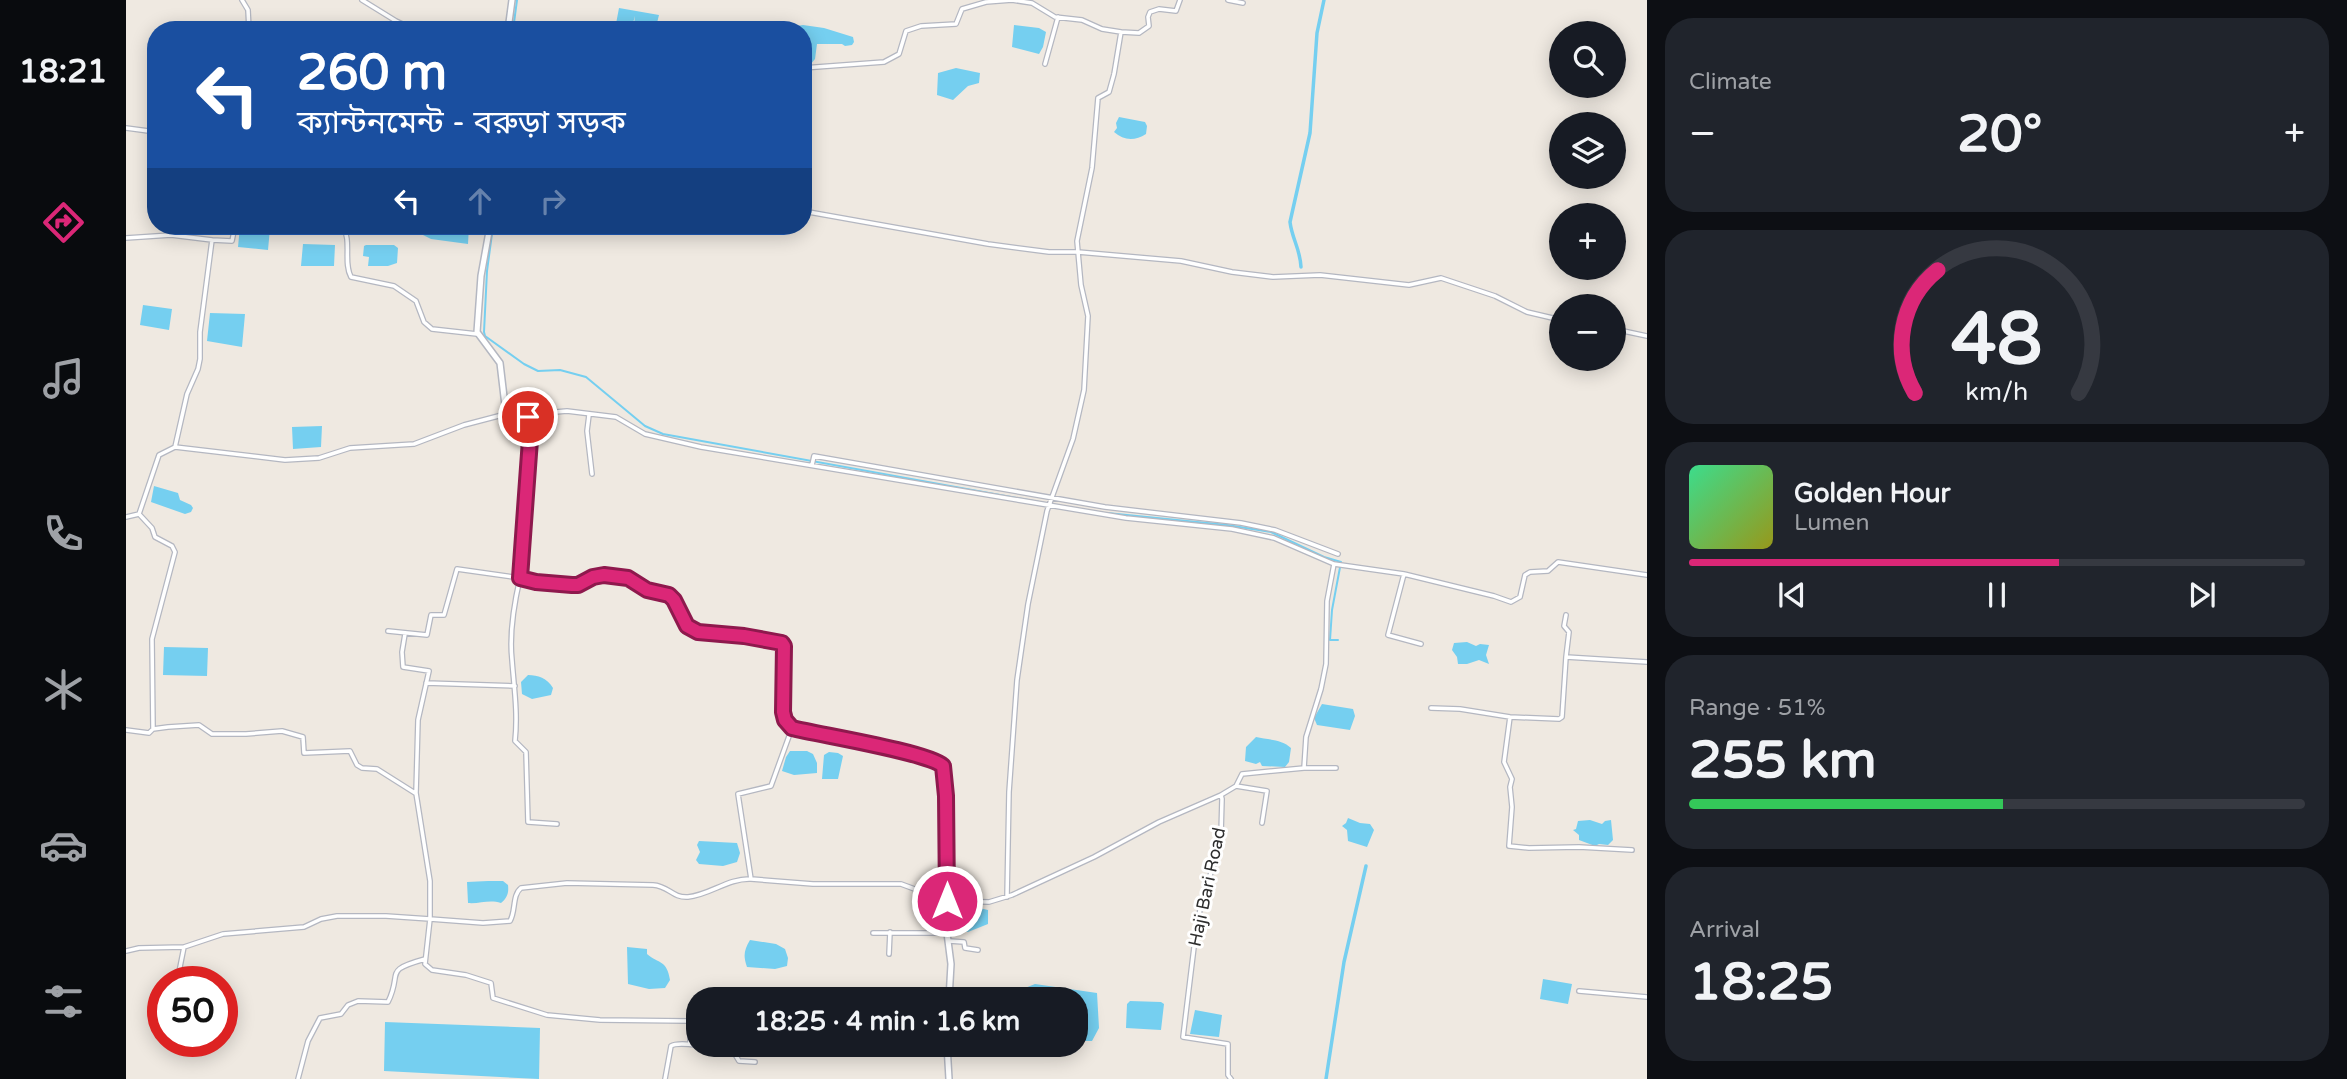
<!DOCTYPE html>
<html lang="en">
<head>
<meta charset="utf-8">
<style>
	body { margin:0; font-family:"Varela Round","Noto Sans Bengali",sans-serif; background:#20242c; color:#f1f3f6; height:100vh; display:flex; flex-direction:column; font-size:26px; white-space:nowrap }
	* { box-sizing:border-box; margin:0 }
	p { font-size:23px; color:#9ea1a6 }
	.icon { flex:none; width:38px; height:38px; fill:none; stroke:currentColor; stroke-width:2; stroke-linecap:round; stroke-linejoin:round }
	.map { position:relative; flex:1; overflow:hidden }
	.drawer { display:flex; flex-direction:column; gap:18px; padding:18px; background:#0d0f14; width:700px }
	.drawer>* { flex:none }
	.banner { position:absolute; left:21px; top:21px; width:665px; height:214px; border-radius:28px; box-shadow:0 4px 18px #0003; background:#1a4fa0; color:#fff; overflow:hidden }
	.fabs { position:absolute; left:1423px; top:21px; display:grid; gap:14px }
	.fabs a { display:grid; place-items:center; width:77px; height:77px; border-radius:50%; background:#171b24; box-shadow:0 4px 18px #0003; font-size:35px }
	.speed { position:absolute; left:21px; top:966px; display:flex; gap:14px; font-size:35px; font-weight:700; text-align:center }
	.speed>* { display:grid; place-content:center; width:91px; height:91px; border-radius:50%; background:#171b24; box-shadow:0 4px 18px #0003; line-height:1 }
	.speed .limit { border:10px solid #d22; background:#fff; color:#111 }
	.pin { position:absolute; display:grid; place-items:center; width:60px; height:60px; color:#fff; margin:-30px; border:4px solid #fff; border-radius:50%; box-shadow:0 2px 7px #0007 }
	.me { position:absolute; width:77px; margin:-38px; rotate:0deg; stroke-linejoin:round; filter:drop-shadow(0 0 5px #0008) }
	.turn { display:flex; align-items:center; gap:24px; height:147px; padding:0 35px; font-size:32px }
	.turn .icon { width:91px; height:91px; stroke-width:2.5 }
	.turn b { display:block; font-size:49px; line-height:60px }
	.lanes { display:flex; align-items:center; height:66px; padding:0 35px; background:#0003; justify-content:center; gap:35px; direction:ltr }
	.lanes .off { opacity:.35 }
	.big { font-size:52px; font-weight:700; line-height:1.1 }
	.drawer .tile { flex:1; display:flex; flex-direction:column; justify-content:center; gap:10px; min-width:0; padding:0 24px; border-radius:28px; background:#20242c }
	.drawer .dial { align-items:center; gap:0 }
	.dial svg { height:182px; overflow:visible; fill:none; stroke:#363941; stroke-width:7; stroke-linecap:round; text-anchor:middle }
	.dial text { fill:#f1f3f6; stroke:none }
	.song { display:flex; align-items:center; gap:21px }
	.cover { width:84px; height:84px; border-radius:10px; background:linear-gradient(135deg,hsl(150 70% 55%),hsl(60 70% 35%)) }
	.played { height:7px; border-radius:4px; background:linear-gradient(90deg,#db2777 60%,#363941 60%) }
	.keys { display:flex; justify-content:space-around; direction:ltr }
	.heat { display:flex; justify-content:space-between; align-items:center; font-size:38px; direction:ltr }
	.charge { height:10px; border-radius:5px; background:linear-gradient(90deg,#34c759 51%,#363941 0) }
	.trip { position:absolute; left:560px; top:987px; width:402px; height:70px; border-radius:28px; background:#171b24; box-shadow:0 4px 18px #0003; font-weight:700; line-height:70px; text-align:center }
	main { display:flex; flex:1; min-height:0 }
	.dock { display:flex; flex-direction:column; width:126px; justify-content:space-around; align-items:center; background:#090b0e; color:#9ea1a6 }
	.dock .icon { width:49px; height:49px }
	.dock .current { color:#db2777 }
	.dock b { font-size:32px; color:#f1f3f6 }
	.map>svg:first-child { display:block }
	.water { fill:#75cff0 }
	.lines { fill:none; stroke-linecap:round; stroke-linejoin:round }
	.stream { stroke:#75cff0; stroke-width:2 }
	.canal { stroke:#75cff0; stroke-width:3.5 }
	.minor-casing { stroke:#b4b7c1; stroke-width:6 }
	.secondary-casing { stroke:#b4b7c1; stroke-width:8 }
	.minor { stroke:#fff; stroke-width:3.5 }
	.secondary { stroke:#fff; stroke-width:5 }
	.route-casing { stroke:#8e194d; stroke-width:18 }
	.route { stroke:#db2777; stroke-width:12 }
	.labels { text-anchor:middle; dominant-baseline:central; stroke-width:6; stroke-linejoin:round; paint-order:stroke }
	.street-label { font-size:18px; fill:#2e2e2e; stroke:#fff }
</style>
</head>
<body>
<main>
<nav class="dock">
<b>18:21</b>
<svg class="icon current" aria-label="directions" viewBox="0 0 24 24"><path d="M12 3l9 9-9 9-9-9zM9 14v-3h6M13 9l2 2-2 2"/></svg>
<svg class="icon" aria-label="music" viewBox="0 0 24 24"><path d="M9 18V5l10-2v13"/><circle cx="6" cy="18" r="3"/><circle cx="16" cy="16" r="3"/></svg>
<svg class="icon" aria-label="phone" viewBox="0 0 24 24"><path d="M5 4h4l2 5-3 2q2 4 5 5l2-3 5 2v4C11 20 4 13 5 4z"/></svg>
<svg class="icon" aria-label="climate" viewBox="0 0 24 24"><path d="M12 3v18M4 7l16 10M4 17L20 7"/></svg>
<svg class="icon" aria-label="car" viewBox="0 0 24 24"><path d="M5 17H2v-5l4-1 3-4h7l3 4 3 1v5h-3M9 17h6M6 11h13"/><circle cx="7" cy="17" r="2"/><circle cx="17" cy="17" r="2"/></svg>
<svg class="icon" aria-label="filters" viewBox="0 0 24 24"><path d="M4 7h16M4 17h16"/><circle cx="9" cy="7" r="2"/><circle cx="15" cy="17" r="2"/></svg>
</nav>
<div class="map">
<svg width="1521" height="1079" viewBox="0 0 1521 1079">
	<rect width="100%" height="100%" fill="#efe9e1"/>
	<path class="water" d="M 493,8 L 533,15 L 530,27 L 508,24 L 509,16 L 505,30 L 489,29 Z
		M 677,25 L 698,28 L 727,37 L 728,42 L 726,45 L 719,46 L 716,44 L 691,44 L 689,59 L 684,65 L 677,67 L 677,30 L 670,30 L 671,26 Z
		M 888,25 L 913,28 L 920,32 L 917,47 L 913,54 L 886,47 Z
		M 830,68 L 854,73 L 853,83 L 842,86 L 827,100 L 811,95 L 812,73 Z
		M 993,117 L 1019,122 L 1021,126 L 1020,134 C 1009,141 998,141 988,132 L 991,128 L 990,123 Z
		M 114,226 L 144,228 L 142,250 L 112,247 Z
		M 297,226 L 343,226 L 342,244 L 305,239 L 297,235 Z
		M 177,244 L 209,245 L 208,266 L 175,266 Z
		M 240,245 L 268,245 L 272,248 L 271,263 L 262,266 L 242,266 L 243,257 L 237,256 L 238,246 Z
		M 17,305 L 46,309 L 43,330 L 14,325 Z
		M 84,313 L 119,314 L 116,347 L 81,341 Z
		M 196,426 L 195,447 L 167,449 L 166,427 Z
		M 28,486 L 52,493 L 54,500 L 65,505 L 67,508 L 65,512 L 59,514 L 25,502 Z
		M 1341,642 L 1350,646 L 1354,644 L 1363,645 L 1360,655 L 1363,664 L 1353,660 L 1341,664 L 1332,664 L 1331,657 L 1326,650 L 1328,643 Z
		M 38,647 L 82,648 L 81,676 L 37,675 Z
		M 402,675 C 412,675 421,678 427,688 L 425,695 L 406,699 L 396,694 L 395,682 Z
		M 1196,704 L 1227,709 L 1229,716 L 1224,730 L 1191,725 L 1188,718 Z
		M 1130,737 C 1142,740 1156,739 1165,748 L 1163,762 L 1159,767 L 1136,766 L 1134,762 L 1130,764 L 1119,761 L 1120,747 Z
		M 664,751 L 681,751 L 687,754 L 691,763 L 691,773 L 668,775 L 656,771 L 660,757 Z
		M 703,752 L 712,753 L 717,756 L 712,779 L 696,779 L 698,755 Z
		M 1222,818 L 1234,823 L 1244,824 L 1248,830 L 1241,847 L 1222,841 L 1221,830 L 1216,826 L 1220,823 Z
		M 1464,820 L 1476,824 L 1479,821 L 1485,820 L 1487,840 L 1482,845 L 1473,844 L 1469,846 L 1453,840 L 1453,835 L 1447,830 L 1450,829 L 1452,821 Z
		M 573,841 L 611,843 L 614,853 L 611,862 L 597,866 L 573,864 L 570,860 L 574,852 L 571,845 Z
		M 362,881 L 377,881 L 382,885 C 383,893 381,898 375,903 C 363,899 354,904 342,903 L 341,882 Z
		M 849,907 L 862,910 L 862,924 L 842,932 L 831,930 L 828,927 L 831,913 L 836,912 L 839,915 L 844,916 L 845,910 Z
		M 624,940 L 650,944 L 659,949 L 662,958 L 661,966 L 649,969 L 621,967 C 617,956 618,950 624,940 Z
		M 501,947 L 521,949 L 521,954 C 533,964 541,960 544,980 L 539,988 L 523,989 L 502,984 Z
		M 1417,979 L 1446,984 L 1442,1004 L 1414,999 Z
		M 909,984 L 971,993 L 973,1028 L 966,1041 L 950,1041 L 950,999 L 892,999 L 899,988 Z
		M 1004,1001 L 1035,1002 L 1038,1004 L 1035,1030 L 1000,1028 L 1001,1004 Z
		M 1069,1010 L 1096,1015 L 1093,1037 L 1064,1034 Z
		M 259,1022 L 414,1028 L 413,1079 L 258,1071 Z"/>
	<g class="lines">
		<path class="stream" d="M 387,30 L 391,0
			M 367,226 L 361,271 L 358,332 L 359,336 L 398,364 L 412,371 L 434,370 L 460,377 L 519,426 L 537,434 L 924,504
			M 981,513 L 1101,525 L 1145,532 L 1198,557 L 1215,562 L 1206,610 L 1204,640 L 1212,640"/>
		<path class="canal" d="M 1175,267 C 1174,248 1166,239 1164,222 L 1184,133 L 1191,33 L 1198,0
			M 1200,1079 L 1218,962 L 1240,866"/>
		<defs>
			<path id="minor" d="M 116,0 L 122,10 L 123,30
				M 236,0 L 270,21 L 289,30
				M 1102,0 L 1117,3
				M 995,32 L 1013,33 L 1023,26 L 1022,17 L 1024,12 L 1033,9 L 1050,11 L 1054,0
				M 919,64 L 932,17
				M 677,68 L 758,62 L 773,54 L 780,31 L 795,26 L 830,24 L 836,9 L 860,2 L 886,0 L 906,3 L 929,17 L 956,20 L 976,29 L 995,32 L 988,74 L 983,92 L 972,98 L 966,168 L 951,241 L 955,285 L 962,316 L 958,390 L 947,439 L 921,511 L 902,604 L 891,680 L 883,792 L 881,897
				M 0,128 L 30,132
				M 677,211 L 862,244 L 923,252 L 952,252 L 1055,261 L 1106,272 L 1147,277 L 1194,275 L 1283,285 L 1315,278 L 1369,296 L 1401,312 L 1435,320
				M 217,226 C 226,242 217,262 225,277 L 268,286 L 290,301 L 298,322 L 306,329 L 351,334
				M 0,238 L 45,235 L 86,240
				M 1488,329 L 1521,336
				M 463,415 L 461,431 L 466,474
				M 404,420 L 418,413 L 441,411 L 490,417 L 519,434 L 575,447 L 1000,518 L 1106,529 L 1148,538 L 1208,564 L 1201,601 L 1200,664 L 1195,689 L 1180,737 L 1178,768 L 1116,774 L 1110,786 L 1095,795
				M 49,447 L 61,394 L 72,369 L 74,359 L 74,332 L 86,240 L 106,241 L 109,226
				M 686,465 L 688,456 L 979,507 L 1115,523 L 1149,530 L 1212,554
				M 13,514 L 26,528 L 29,537 L 46,546 L 49,552 L 26,639 L 27,729
				M 0,517 L 13,514 L 33,455 L 49,447 L 159,460 L 193,458 L 224,448 L 288,444 L 338,425 L 380,414
				M 1208,564 L 1278,574 L 1368,596 L 1385,602 L 1394,597 L 1399,575 L 1404,572 L 1422,571 L 1432,562 L 1521,575
				M 1278,574 L 1262,635 L 1295,644
				M 1440,615 L 1438,626 L 1443,632 L 1440,657 L 1521,662
				M 262,631 L 301,635 L 305,615 L 318,615 L 331,569 L 394,578 C 388,604 383,633 386,660 C 388,687 392,713 389,741 L 400,752 L 402,822 L 431,824
				M 300,683 L 389,686
				M 1305,708 L 1334,709 L 1384,717 L 1433,719 L 1436,717 L 1440,657
				M 1384,717 L 1378,762 L 1386,779 L 1384,787 L 1386,807 L 1383,846 L 1403,848 L 1453,847 L 1506,850
				M 666,728 L 645,786 L 612,794 L 625,879 L 687,884 L 775,884 L 821,901 L 863,902 L 886,895 L 968,857 L 1033,822 L 1095,795 L 1096,799 L 1095,834 L 1092,854 L 1077,894 L 1070,931 L 1057,1037 L 1102,1044 L 1102,1075 L 1105,1079
				M 0,730 L 23,733 L 27,729 L 42,727 L 73,725 L 86,734 L 120,734 L 156,731 L 177,737 L 178,753 L 224,751 L 231,765 L 236,768 L 251,769 L 289,793
				M 1178,768 L 1210,768
				M 1110,786 L 1141,791 L 1136,823
				M 747,933 L 821,933
				M 823,941 L 838,942 L 839,948 L 852,950
				M 0,951 L 13,948 L 58,947 L 97,934 L 178,927 L 195,919 L 211,916 L 260,916 L 304,919 L 304,881 L 290,793 L 292,720 L 303,671 L 277,667 L 276,652 L 279,634
				M 763,954 L 764,932
				M 51,982 L 58,947
				M 1453,991 L 1521,997
				M 60,1041 L 61,1047
				M 564,1043 L 564,1023 L 562,1021 L 474,1020 L 421,1015 L 367,998 L 365,983 L 340,975 L 306,970 L 299,964 L 304,919 L 357,923 L 384,921 C 390,911 386,895 395,888 L 441,883 L 527,885 C 543,886 546,898 562,897 C 584,895 602,878 625,879
				M 755,1045 L 757,1050 L 761,1051 L 821,1050
				M 172,1079 L 182,1041 L 194,1018 L 215,1014 L 222,1005 L 232,1001 L 262,1002 C 277,972 256,971 299,959
				M 539,1079 L 545,1046 C 554,1040 593,1049 607,1051 L 613,1061 L 629,1062"/>
			<path id="secondary" d="M 382,30 L 386,0
				M 364,226 L 355,276 L 351,332 L 374,363 L 380,414 L 402,417 L 405,426 L 394,578 L 410,582 L 446,585 L 478,575 L 502,578 L 521,590 L 543,595 L 548,600 L 561,626 L 571,632 L 618,636 L 656,643 L 658,646 L 658,712 L 659,720 L 666,728 C 694,735 800,752 817,766 L 820,796 L 821,933 L 825,964 L 823,999
				M 821,1045 L 823,1079"/>
		</defs>
		<use href="#minor" class="minor-casing"/>
		<use href="#secondary" class="secondary-casing"/>
		<use href="#minor" class="minor"/>
		<use href="#secondary" class="secondary"/>
	</g>
	<g class="lines">
		<defs>
			<path id="route" d="M 402,417 L 405,426 L 394,578 L 410,582 L 446,585 L 452,585 L 467,577 L 478,575 L 502,578 L 521,590 L 543,595 L 548,600 L 561,626 L 572,632 L 618,636 L 656,643 L 658,646 L 657,712 L 659,720 L 666,728 C 694,735 801,752 817,766 L 820,796 L 821,901"/>
		</defs>
		<use href="#route" class="route-casing"/>
		<use href="#route" class="route"/>
	</g>
	<g class="labels">
		<g class="street-label">
			<text transform="translate(1081 887) rotate(-78)">Haji Bari Road</text>
		</g>
	</g>
</svg>
<div class="fabs">
<a><svg class="icon" aria-label="search" viewBox="0 0 24 24"><circle cx="10" cy="10" r="6"/><path d="M15 15l6 6"/></svg></a>
<a><svg class="icon" aria-label="layers" viewBox="0 0 24 24"><path d="M12 4l9 5-9 5-9-5zM3 14l9 5 9-5"/></svg></a>
<a>+</a>
<a>−</a>
</div>
<div class="speed"><div class="limit">50</div></div>
<div class="pin" style="left:402px;top:417px;background:#d93025"><svg class="icon" aria-label="arrive" viewBox="0 0 24 24"><path d="M6 21V4h12l-3 4 3 4H6"/></svg></div>
<svg class="me" style="left:821px;top:901px" viewBox="-20 -20 40 40"><circle r="17" fill="#db2777" stroke="#fff" stroke-width="3"/><path d="M0-11L8 9 0 5-8 9z" fill="#fff"/></svg>
<div class="trip">18:25 · 4 min · 1.6 km</div>
<div class="banner">
<div class="turn"><svg class="icon" aria-label="left" viewBox="0 0 24 24"><path d="M17 20v-9H6M10 6l-5 5 5 5"/></svg><div><b>260 m</b>ক্যান্টনমেন্ট - বরুড়া সড়ক</div></div>
<div class="lanes"><svg class="icon" aria-label="left" viewBox="0 0 24 24"><path d="M17 20v-9H6M10 6l-5 5 5 5"/></svg><svg class="icon off" aria-label="ahead" viewBox="0 0 24 24"><path d="M12 20V5M6 11l6-6 6 6"/></svg><svg class="icon off" aria-label="right" viewBox="0 0 24 24"><path d="M7 20v-9h11M14 6l5 5-5 5"/></svg></div>
</div>
</div>
<section class="drawer">
<div class="tile"><p>Climate</p>
<div class="heat"><a>−</a><b class="big">20°</b><a>+</a></div>
</div>
<div class="tile dial"><svg viewBox="0 0 100 80">
<path d="M14 69A42 42 0 1 1 86 69"/>
<path d="M14 69A42 42 0 0 1 24 15" stroke="#db2777"/>
<text x="50" y="56" font-size="32" font-weight="700">48</text>
<text x="50" y="72" font-size="11">km/h</text>
</svg></div>
<div class="tile">
<div class="song"><i class="cover"></i><div><b>Golden Hour</b><p>Lumen</p></div></div>
<div class="played"></div>
<div class="keys"><svg class="icon" aria-label="previous" viewBox="0 0 24 24"><path d="M18 5L8 12l10 7zM5 5v14"/></svg><svg class="icon" aria-label="pause" viewBox="0 0 24 24"><path d="M8 5v14M16 5v14"/></svg><svg class="icon" aria-label="next" viewBox="0 0 24 24"><path d="M6 5l10 7-10 7zM19 5v14"/></svg></div>
</div>
<div class="tile"><p>Range · 51%</p><b class="big">255 km</b><div class="charge"></div></div>
<div class="tile"><p>Arrival</p><b class="big">18:25</b></div>
</section>
</main>
</body>
</html>
